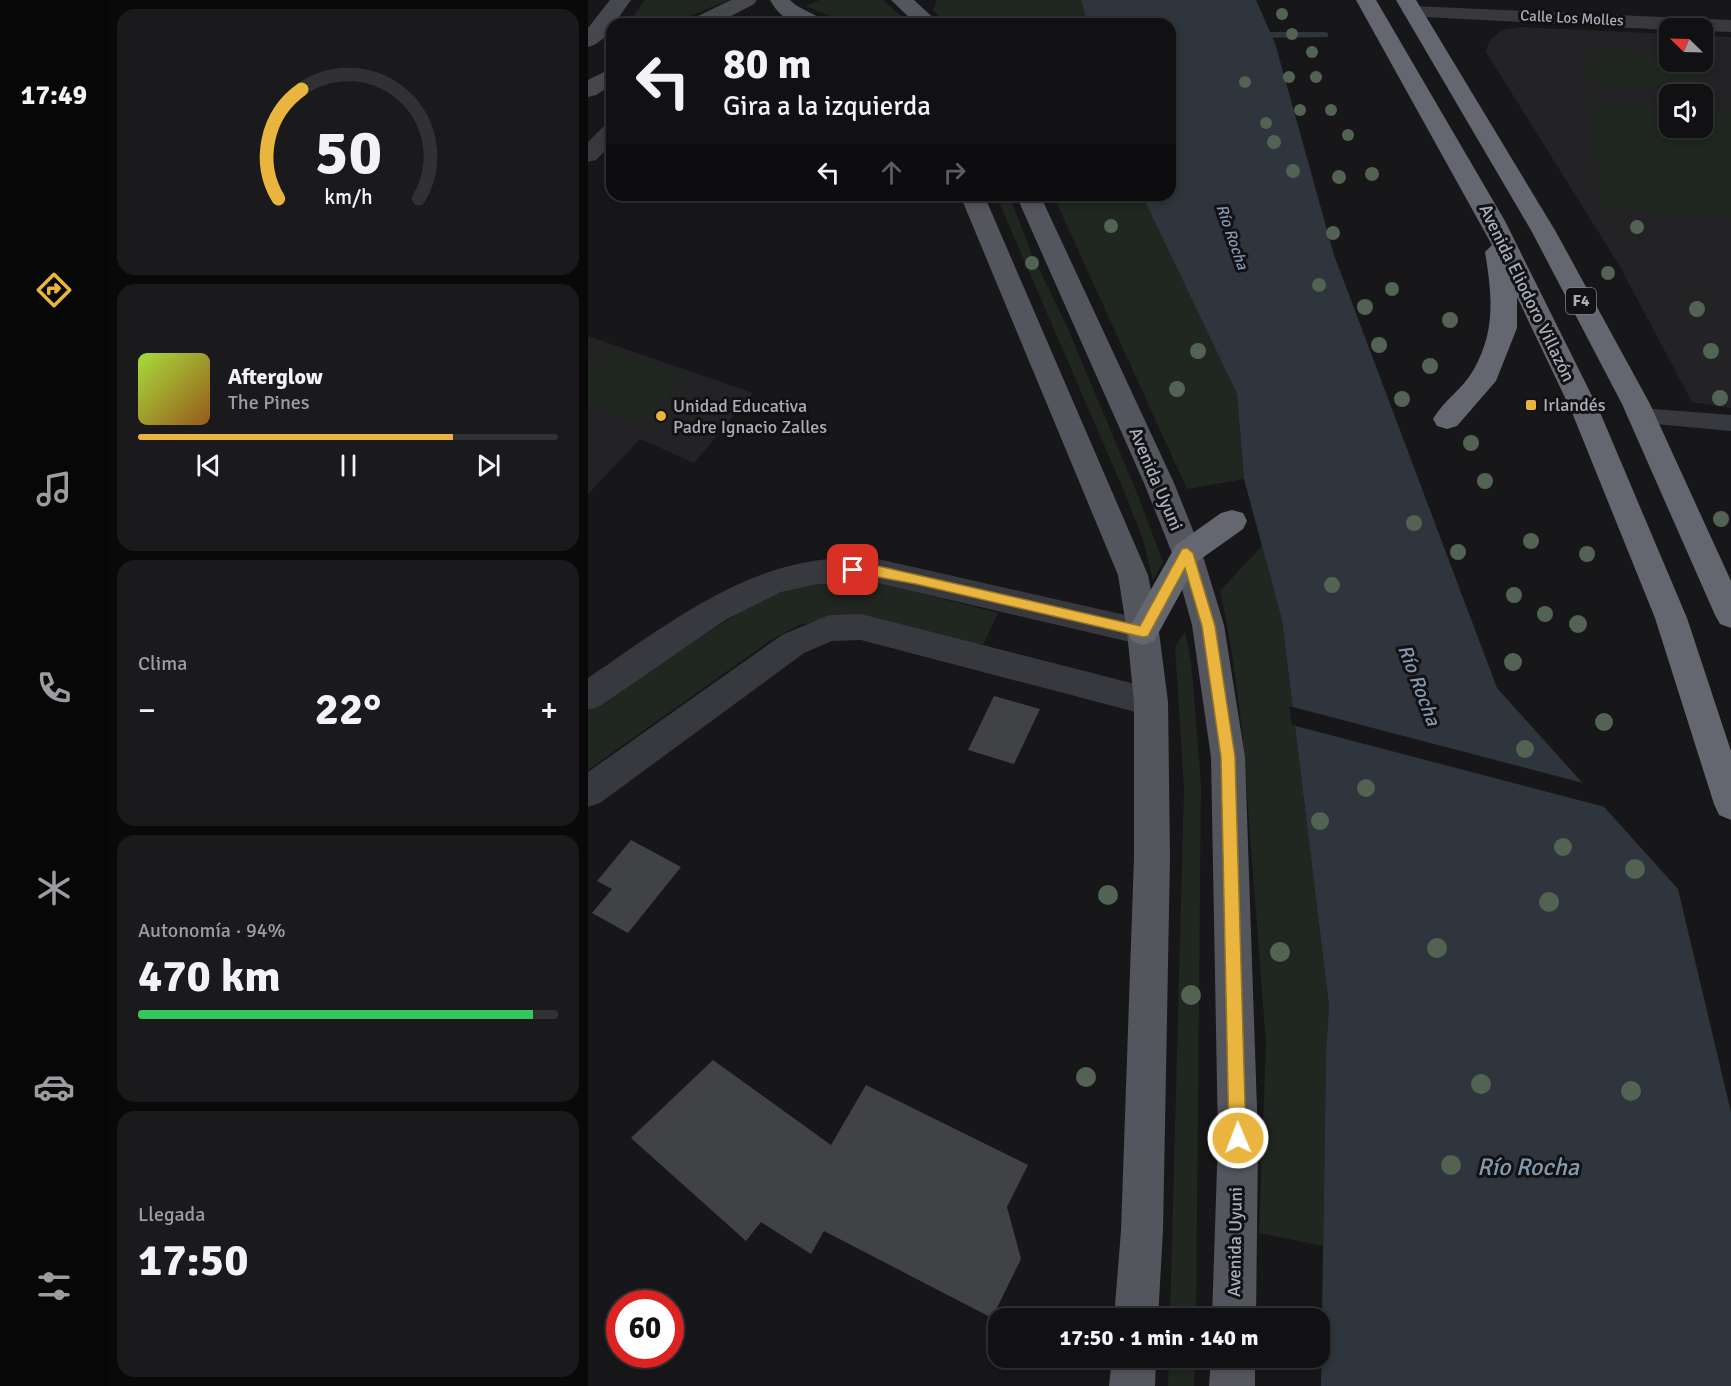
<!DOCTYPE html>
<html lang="es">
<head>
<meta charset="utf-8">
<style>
	body { margin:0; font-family:Signika,sans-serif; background:#1a1a1c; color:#f1f3f6; height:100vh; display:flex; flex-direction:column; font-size:22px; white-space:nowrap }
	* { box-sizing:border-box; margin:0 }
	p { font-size:20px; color:#9c9da0 }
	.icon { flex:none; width:33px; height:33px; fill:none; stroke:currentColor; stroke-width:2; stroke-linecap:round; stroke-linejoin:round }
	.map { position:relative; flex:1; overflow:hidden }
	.side { display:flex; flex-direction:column; gap:9px; padding:9px; background:#09090a; width:480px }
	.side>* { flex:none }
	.guide { position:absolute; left:18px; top:18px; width:570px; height:183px; border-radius:18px; box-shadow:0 3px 9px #0003,0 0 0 2px #303133; background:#111113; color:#f1f3f6; overflow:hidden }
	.needle { width:39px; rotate:293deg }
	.buttons { position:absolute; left:1071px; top:18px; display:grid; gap:12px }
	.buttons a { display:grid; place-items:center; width:54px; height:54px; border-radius:12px; background:#111113; box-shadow:0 3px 9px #0003,0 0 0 2px #303133; font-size:30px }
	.speed { position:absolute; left:18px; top:1290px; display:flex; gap:12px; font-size:30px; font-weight:700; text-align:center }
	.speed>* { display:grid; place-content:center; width:78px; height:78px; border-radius:50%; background:#111113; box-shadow:0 3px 9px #0003,0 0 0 2px #303133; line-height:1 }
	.speed .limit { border:9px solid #d22; background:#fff; color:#111 }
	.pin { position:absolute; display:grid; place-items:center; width:51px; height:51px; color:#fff; margin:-26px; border-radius:12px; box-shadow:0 3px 9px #0006 }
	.me { position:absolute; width:66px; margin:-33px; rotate:359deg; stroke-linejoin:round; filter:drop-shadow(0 0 4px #0008) }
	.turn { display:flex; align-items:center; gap:21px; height:126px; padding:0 18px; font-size:27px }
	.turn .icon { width:78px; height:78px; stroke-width:2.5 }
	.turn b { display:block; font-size:42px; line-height:51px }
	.lanes { display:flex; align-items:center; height:57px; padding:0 18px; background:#0003; justify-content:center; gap:30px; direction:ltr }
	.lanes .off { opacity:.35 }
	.big { font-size:45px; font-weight:800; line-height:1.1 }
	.side .widget { flex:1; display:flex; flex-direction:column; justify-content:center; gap:9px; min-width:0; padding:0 21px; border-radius:18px; background:#1a1a1c }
	.side .dial { align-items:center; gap:0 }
	.dial svg { height:156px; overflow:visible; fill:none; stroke:#303133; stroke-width:7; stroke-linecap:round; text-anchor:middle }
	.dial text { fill:#f1f3f6; stroke:none }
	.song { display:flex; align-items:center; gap:18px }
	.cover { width:72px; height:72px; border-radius:9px; background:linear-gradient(135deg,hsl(80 70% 55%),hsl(30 70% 35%)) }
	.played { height:6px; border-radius:3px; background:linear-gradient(90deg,#eab53e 75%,#303133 75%) }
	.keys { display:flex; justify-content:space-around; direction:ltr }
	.heat { display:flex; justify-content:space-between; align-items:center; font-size:33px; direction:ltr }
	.charge { height:9px; border-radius:4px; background:linear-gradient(90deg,#34c759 94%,#303133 0) }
	.trip { position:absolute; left:400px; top:1308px; width:342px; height:60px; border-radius:18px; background:#111113; box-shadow:0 3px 9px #0003,0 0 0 2px #303133; font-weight:800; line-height:60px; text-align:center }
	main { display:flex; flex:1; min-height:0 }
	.tab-bar { display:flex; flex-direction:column; width:108px; justify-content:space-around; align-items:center; background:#070708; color:#9c9da0 }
	.tab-bar .icon { width:42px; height:42px }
	.tab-bar .current { color:#eab53e }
	.tab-bar b { font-size:27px; color:#f1f3f6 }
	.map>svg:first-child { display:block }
	.built { fill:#232326; fill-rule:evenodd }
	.green { fill:#1f2720 }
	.water { fill:#2e353c }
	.pier { fill:#171719 }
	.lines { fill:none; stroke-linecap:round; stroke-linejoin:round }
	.stream { fill:#2e353c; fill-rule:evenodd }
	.building { fill:#414246 }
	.lane { fill:#38393e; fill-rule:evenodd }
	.street { fill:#38393e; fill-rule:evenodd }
	.secondary { fill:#46484e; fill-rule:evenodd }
	.primary { fill:#54565d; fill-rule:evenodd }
	.highway { fill:#64676f; fill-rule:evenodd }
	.tree { fill:#526354 }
	.route { fill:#eab53e; stroke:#987628; stroke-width:1.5 }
	.poi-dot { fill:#eab53e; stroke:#121214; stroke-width:2 }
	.labels { text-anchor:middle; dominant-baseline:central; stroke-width:6; stroke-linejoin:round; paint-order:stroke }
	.far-street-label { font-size:15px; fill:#aaaeb8; stroke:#121214 }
	.far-water-label { font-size:16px; font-style:italic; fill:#829ab1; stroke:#121214 }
	.shield { fill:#121214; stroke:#7c7f87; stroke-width:1.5 }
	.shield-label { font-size:16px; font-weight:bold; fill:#aaaeb8 }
	.street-label { font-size:18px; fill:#aaaeb8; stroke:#121214 }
	.poi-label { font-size:18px; fill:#aaaeb8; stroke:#121214; text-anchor:start }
	.water-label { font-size:20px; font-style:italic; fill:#829ab1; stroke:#121214 }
	.near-water-label { font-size:24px; font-style:italic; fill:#829ab1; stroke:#121214 }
</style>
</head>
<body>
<main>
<nav class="tab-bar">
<b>17:49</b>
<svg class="icon current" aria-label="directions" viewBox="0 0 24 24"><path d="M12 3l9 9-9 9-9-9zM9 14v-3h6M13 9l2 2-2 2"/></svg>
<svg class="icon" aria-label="music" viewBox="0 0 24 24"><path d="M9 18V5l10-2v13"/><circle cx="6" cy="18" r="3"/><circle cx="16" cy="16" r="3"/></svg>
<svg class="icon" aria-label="phone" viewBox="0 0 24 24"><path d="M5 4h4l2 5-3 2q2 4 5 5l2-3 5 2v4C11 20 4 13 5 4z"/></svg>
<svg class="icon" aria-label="climate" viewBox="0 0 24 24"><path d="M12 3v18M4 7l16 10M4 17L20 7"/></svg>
<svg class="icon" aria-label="car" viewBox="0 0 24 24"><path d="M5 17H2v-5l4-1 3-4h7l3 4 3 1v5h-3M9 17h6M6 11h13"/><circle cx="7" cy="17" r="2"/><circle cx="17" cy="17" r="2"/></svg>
<svg class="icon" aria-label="filters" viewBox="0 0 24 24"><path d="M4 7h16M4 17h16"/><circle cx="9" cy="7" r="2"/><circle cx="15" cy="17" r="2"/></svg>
</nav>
<section class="side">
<div class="widget dial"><svg viewBox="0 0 100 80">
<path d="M14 69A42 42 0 1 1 86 69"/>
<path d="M14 69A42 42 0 0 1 26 13" stroke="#eab53e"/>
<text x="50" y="56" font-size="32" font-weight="700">50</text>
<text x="50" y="72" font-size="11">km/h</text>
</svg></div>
<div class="widget">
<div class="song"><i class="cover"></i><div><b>Afterglow</b><p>The Pines</p></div></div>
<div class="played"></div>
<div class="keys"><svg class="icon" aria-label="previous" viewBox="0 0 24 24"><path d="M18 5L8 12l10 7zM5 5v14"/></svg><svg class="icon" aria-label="pause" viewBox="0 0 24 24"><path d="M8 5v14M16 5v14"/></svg><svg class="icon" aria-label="next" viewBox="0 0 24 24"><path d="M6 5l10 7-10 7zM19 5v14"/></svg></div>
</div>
<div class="widget"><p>Clima</p>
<div class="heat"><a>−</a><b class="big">22°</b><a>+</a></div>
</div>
<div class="widget"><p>Autonomía · 94%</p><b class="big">470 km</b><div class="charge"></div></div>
<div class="widget"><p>Llegada</p><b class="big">17:50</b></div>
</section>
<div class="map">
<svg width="1143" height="1386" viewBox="0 0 1143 1386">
	<rect width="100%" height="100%" fill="#171719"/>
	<path class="built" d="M 933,27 L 1081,34 L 1082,62 L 1114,62 L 1115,36 L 1143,37 L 1143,408 L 1104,402 L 1031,265 L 898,52 L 901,41 L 914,30 ZM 1082,94 L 1114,94 L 1114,128 L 1082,128 Z
		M 0,336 L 165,393 L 106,463 L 52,439 L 0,494 Z"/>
	<path class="green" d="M 57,0 L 141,0 L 82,24 L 40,24 Z
		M 231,0 L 295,0 L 322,24 L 263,24 L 218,6 Z
		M 349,0 L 504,0 L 507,24 L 359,24 L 345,10 Z
		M 995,50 L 1081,53 L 1082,62 L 1109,62 L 1117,88 L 1002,84 Z
		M 1001,101 L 1081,106 L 1082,128 L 1114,128 L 1115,109 L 1143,111 L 1143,218 L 1014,209 Z
		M 408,195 L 421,195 L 445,257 L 477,322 L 549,493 L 575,562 L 565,580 L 555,540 L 538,496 Z
		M 465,195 L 554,195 L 649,394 L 656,479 L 599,489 Z
		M 17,348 L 99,377 L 54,424 L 0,404 L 0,364 Z
		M 674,546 L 694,620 L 741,1005 L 738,1056 L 735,1246 L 671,1233 L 678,1044 L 654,729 L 642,640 L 632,591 Z
		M 278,579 L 410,613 L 395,645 L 250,618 L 211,625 L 183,640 L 0,770 L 0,711 L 175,597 L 222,583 Z
		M 597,631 L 603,661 L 613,783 L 608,1318 L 582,1318 L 596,788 L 587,647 Z
		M 581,1358 L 607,1358 L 606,1386 L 580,1386 Z"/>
	<path class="water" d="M 493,0 L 668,0 L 687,43 L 746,255 L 909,688 L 1090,889 L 1143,1112 L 1143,1386 L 733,1386 L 738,1056 L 741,1005 L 694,620 L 656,479 L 649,394 L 554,195 L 582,195 L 582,24 L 500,24 Z"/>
	<path class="pier" d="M 701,706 L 999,784 L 1021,808 L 704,725 Z"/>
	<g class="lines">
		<path class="stream" d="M 737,32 L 740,33 L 740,37 L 662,38 L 657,35 L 662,32 Z"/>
	</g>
	<path class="building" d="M 406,696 L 452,709 L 426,764 L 380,750 Z
		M 43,840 L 93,867 L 40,933 L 4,913 L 24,889 L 9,881 Z
		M 125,1060 L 243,1145 L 278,1085 L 440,1165 L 419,1207 L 433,1259 L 404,1318 L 236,1231 L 223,1254 L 173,1222 L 158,1241 L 43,1138 Z"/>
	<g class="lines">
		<path class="lane" d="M 1053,408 L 1143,415 L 1143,431 L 1045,422 L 1041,416 L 1045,410 Z"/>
		<path class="street" d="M 825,6 L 1143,20 L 1143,32 L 1114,31 L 1114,28 L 1082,30 L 818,16 L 814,12 L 818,8 Z
			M 24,124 L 24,144 L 8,160 L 0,162 L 0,142 L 16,126 Z
			M 260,558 L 290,559 L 555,619 L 566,623 L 571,632 L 566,641 L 555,645 L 290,583 L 229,584 L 193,592 L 139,619 L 12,706 L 0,710 L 0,678 C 79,625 160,559 260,558 Z
			M 273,614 L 563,688 L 575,692 L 580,702 L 575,712 L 563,716 L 273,640 L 244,641 L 216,653 L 12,803 L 0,807 L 0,772 L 194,635 L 241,615 Z"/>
		<path class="secondary" d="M 22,0 L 43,0 L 26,24 L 24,24 C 22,34 10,45 0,47 L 0,28 Z
			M 143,0 L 169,0 L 166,4 L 128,24 L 101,24 L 104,19 Z
			M 24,68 L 24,85 L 8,95 L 0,97 L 0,80 Z"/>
		<path class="primary" d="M 182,0 L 202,0 C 212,11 230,13 238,24 C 211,24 196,25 182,0 Z
			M 303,0 L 326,0 L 352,24 L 328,24 Z
			M 372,195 L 396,195 L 560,575 L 571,632 L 580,702 L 582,857 L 575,1231 L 570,1318 L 526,1318 L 533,1231 L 546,857 L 546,702 L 539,632 L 530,575 Z
			M 428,195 L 452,195 L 586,483 L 614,553 L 636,625 L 657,757 L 670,1138 L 668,1318 L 624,1318 L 630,1138 L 623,757 L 604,625 L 584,553 L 556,483 Z
			M 524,1358 L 568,1358 L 567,1386 L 521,1386 Z
			M 623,1358 L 667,1358 L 667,1386 L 621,1386 Z"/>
		<path class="highway" d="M 768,0 L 788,0 L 917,221 L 1011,410 L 1099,618 L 1143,751 L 1143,820 L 1131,815 L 1126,804 L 1067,618 L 983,410 L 929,297 L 929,328 L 908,381 L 869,426 L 859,429 L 849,426 L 845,419 C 856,400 876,388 886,369 C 908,330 904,294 897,252 L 904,245 Z
			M 808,0 L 828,0 L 968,232 L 1062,404 L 1143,581 L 1143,628 L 1132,624 L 1127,615 L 1034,404 L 944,232 Z
			M 644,510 L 655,513 L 659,521 L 655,529 L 610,561 L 566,641 L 555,645 L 544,641 L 539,632 L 588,545 L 633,513 Z"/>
	</g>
	<g class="tree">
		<circle cx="694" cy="14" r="6"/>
		<circle cx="704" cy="34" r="6"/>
		<circle cx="724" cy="52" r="6"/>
		<circle cx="701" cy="77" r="6"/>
		<circle cx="728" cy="77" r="6"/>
		<circle cx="657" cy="82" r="6"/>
		<circle cx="712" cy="110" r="6"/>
		<circle cx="743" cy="110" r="6"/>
		<circle cx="678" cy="123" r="6"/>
		<circle cx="760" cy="135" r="6"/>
		<circle cx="686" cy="142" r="7"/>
		<circle cx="705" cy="171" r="7"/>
		<circle cx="784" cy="174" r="7"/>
		<circle cx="751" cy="177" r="7"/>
		<circle cx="523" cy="226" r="7"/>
		<circle cx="1049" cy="227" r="7"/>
		<circle cx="745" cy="233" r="7"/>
		<circle cx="444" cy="263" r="7"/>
		<circle cx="1020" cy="273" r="7"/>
		<circle cx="731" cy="285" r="7"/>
		<circle cx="804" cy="289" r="7"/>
		<circle cx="777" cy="307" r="8"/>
		<circle cx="1109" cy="309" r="8"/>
		<circle cx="862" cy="320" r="8"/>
		<circle cx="791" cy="345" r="8"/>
		<circle cx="610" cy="351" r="8"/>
		<circle cx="1123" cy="351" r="8"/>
		<circle cx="842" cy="366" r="8"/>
		<circle cx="589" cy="389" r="8"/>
		<circle cx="1132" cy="398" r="8"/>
		<circle cx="814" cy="399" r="8"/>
		<circle cx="883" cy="443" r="8"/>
		<circle cx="897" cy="481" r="8"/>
		<circle cx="1133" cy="519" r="8"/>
		<circle cx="826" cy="523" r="8"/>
		<circle cx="943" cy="541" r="8"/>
		<circle cx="870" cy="552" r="8"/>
		<circle cx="999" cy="554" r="8"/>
		<circle cx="744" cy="585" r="8"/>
		<circle cx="926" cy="595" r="8"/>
		<circle cx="957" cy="614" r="8"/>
		<circle cx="990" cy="624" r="9"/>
		<circle cx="925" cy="662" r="9"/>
		<circle cx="1016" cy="722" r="9"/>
		<circle cx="937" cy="749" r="9"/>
		<circle cx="778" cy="788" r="9"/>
		<circle cx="732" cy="821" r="9"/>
		<circle cx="975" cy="847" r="9"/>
		<circle cx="1047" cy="869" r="10"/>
		<circle cx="520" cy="895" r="10"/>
		<circle cx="961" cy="902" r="10"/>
		<circle cx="849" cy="948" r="10"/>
		<circle cx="692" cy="952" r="10"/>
		<circle cx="603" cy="995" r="10"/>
		<circle cx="498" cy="1077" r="10"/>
		<circle cx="893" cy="1084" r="10"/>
		<circle cx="1043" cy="1091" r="10"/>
		<circle cx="863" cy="1165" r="10"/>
	</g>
	<path class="route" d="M 599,548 L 605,553 L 627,626 L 647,757 L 658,1138 L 655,1144 L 650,1147 L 644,1144 L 641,1138 L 633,757 L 614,626 L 597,568 L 560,636 L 555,637 L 328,584 L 290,577 L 265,575 L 259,570 L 265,565 L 290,566 L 552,626 L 594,549 Z"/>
	<g class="poi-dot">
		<rect x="937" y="399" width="12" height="12" rx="3"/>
		<circle cx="73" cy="416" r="6"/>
	</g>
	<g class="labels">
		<g class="far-street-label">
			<text transform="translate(984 18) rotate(3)">Calle Los Molles</text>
		</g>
		<g class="far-water-label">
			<text transform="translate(644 237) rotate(71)">Río Rocha</text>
		</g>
		<rect class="shield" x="978" y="288" width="30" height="26" rx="4.5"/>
		<g class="shield-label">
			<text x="993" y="301">F4</text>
		</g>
		<g class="street-label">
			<text transform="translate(939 293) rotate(64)">Avenida Eliodoro Villazón</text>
			<text transform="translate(568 479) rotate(67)">Avenida Uyuni</text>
			<text transform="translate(647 1242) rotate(-89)">Avenida Uyuni</text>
		</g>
		<g class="poi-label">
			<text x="955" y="405">Irlandés</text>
			<text x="85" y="406">Unidad Educativa<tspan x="85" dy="21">Padre Ignacio Zalles</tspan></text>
		</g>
		<g class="water-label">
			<text transform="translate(831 685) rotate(69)">Río Rocha</text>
		</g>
		<g class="near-water-label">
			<text x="940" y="1167">Río Rocha</text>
		</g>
	</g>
</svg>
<div class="buttons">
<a><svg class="needle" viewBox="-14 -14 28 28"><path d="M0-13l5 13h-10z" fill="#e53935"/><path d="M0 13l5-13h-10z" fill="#9c9da0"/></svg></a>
<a><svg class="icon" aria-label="sound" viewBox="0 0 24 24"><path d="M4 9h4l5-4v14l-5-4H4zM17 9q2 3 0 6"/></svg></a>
</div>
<div class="speed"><div class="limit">60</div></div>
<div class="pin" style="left:265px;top:570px;background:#d93025"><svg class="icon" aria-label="arrive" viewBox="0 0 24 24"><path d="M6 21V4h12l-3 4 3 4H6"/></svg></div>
<svg class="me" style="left:650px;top:1138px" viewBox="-20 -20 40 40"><circle r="17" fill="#eab53e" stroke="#fff" stroke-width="3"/><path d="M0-11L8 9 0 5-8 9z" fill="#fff"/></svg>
<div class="trip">17:50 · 1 min · 140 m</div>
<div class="guide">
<div class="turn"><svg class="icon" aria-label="left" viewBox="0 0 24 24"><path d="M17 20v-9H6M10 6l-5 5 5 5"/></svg><div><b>80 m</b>Gira a la izquierda</div></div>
<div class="lanes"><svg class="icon" aria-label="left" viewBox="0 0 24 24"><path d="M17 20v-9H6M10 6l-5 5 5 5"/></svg><svg class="icon off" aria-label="ahead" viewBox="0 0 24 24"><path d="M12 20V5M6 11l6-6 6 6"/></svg><svg class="icon off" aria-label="right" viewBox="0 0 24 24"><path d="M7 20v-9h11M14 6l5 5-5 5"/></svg></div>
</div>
</div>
</main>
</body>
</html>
